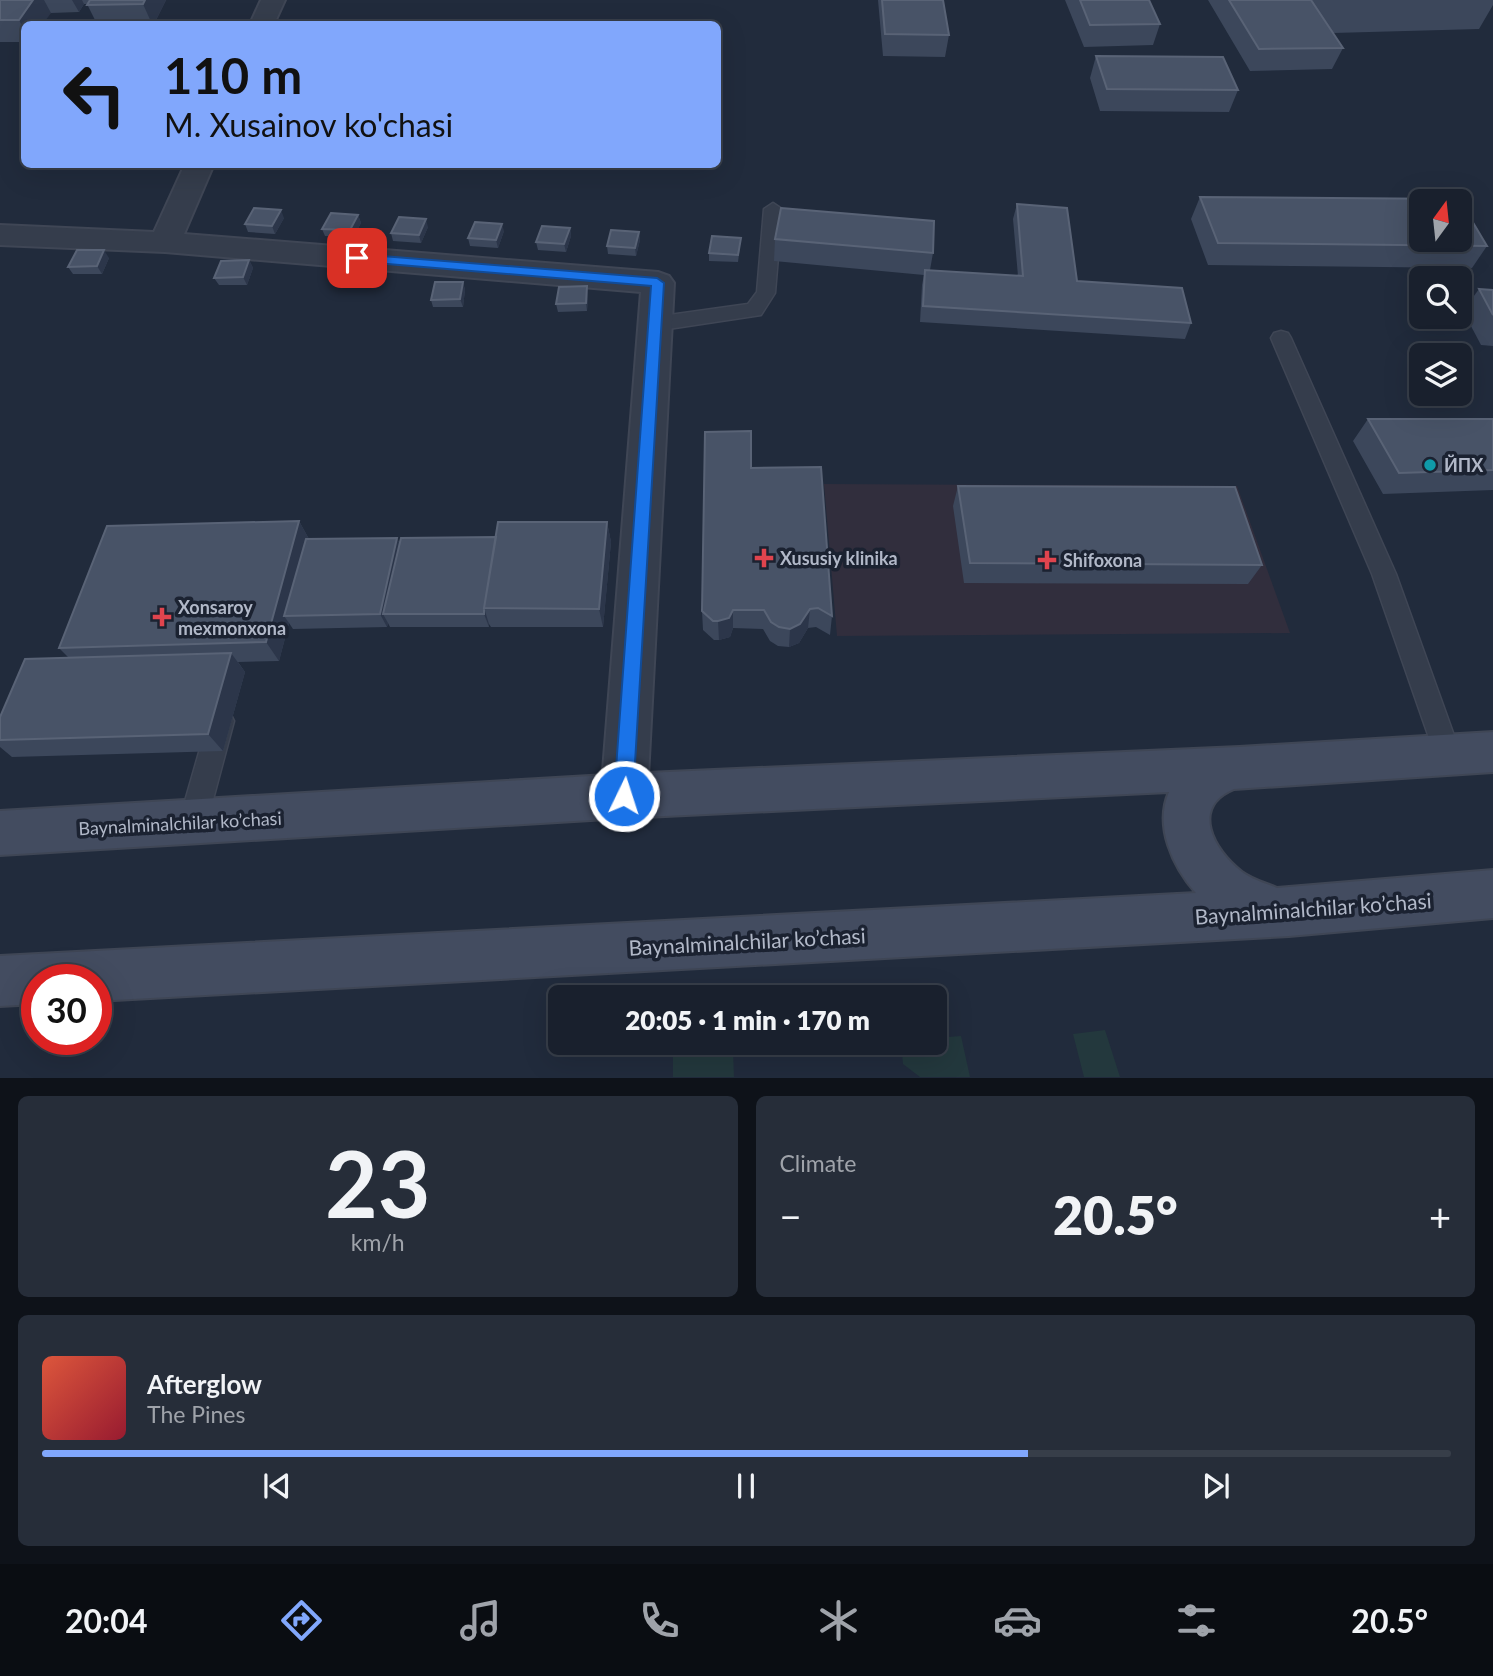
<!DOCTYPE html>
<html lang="en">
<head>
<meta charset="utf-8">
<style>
	body { margin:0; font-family:Lato,sans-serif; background:#262d39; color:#f1f3f6; height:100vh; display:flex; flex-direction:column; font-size:26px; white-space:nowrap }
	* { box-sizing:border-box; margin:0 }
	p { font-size:23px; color:#9fa3aa }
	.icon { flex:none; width:38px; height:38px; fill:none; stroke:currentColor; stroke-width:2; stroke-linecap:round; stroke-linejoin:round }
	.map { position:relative; height:1078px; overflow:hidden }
	.panel { display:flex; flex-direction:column; gap:18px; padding:18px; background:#0e1219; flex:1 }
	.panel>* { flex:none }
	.hud { position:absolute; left:21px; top:21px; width:700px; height:147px; border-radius:10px; box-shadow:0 7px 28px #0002,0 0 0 2px #373e49; background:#81a7fc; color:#111; overflow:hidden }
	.needle { width:46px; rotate:15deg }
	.controls { position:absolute; left:1409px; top:189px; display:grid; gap:14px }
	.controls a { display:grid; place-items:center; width:63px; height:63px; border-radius:10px; background:#19202d; box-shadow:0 7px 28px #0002,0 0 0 2px #373e49; font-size:35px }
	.speed { position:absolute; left:21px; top:964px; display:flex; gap:14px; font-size:35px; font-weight:700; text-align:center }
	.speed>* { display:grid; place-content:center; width:91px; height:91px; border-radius:50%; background:#19202d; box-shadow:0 7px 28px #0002,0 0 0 2px #373e49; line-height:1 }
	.speed .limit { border:10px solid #d22; background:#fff; color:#111 }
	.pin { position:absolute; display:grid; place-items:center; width:60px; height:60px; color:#fff; margin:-30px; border-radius:14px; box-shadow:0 4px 10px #0006 }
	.me { position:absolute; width:77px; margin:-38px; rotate:4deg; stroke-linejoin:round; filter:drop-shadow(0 0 5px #0008) }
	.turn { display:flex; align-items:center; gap:24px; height:147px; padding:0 28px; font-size:32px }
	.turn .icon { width:91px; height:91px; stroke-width:2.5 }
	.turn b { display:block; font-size:49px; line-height:60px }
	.big { font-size:52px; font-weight:800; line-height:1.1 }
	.panel .widget { flex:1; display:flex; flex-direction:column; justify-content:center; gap:10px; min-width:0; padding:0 24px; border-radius:10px; background:#262d39 }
	.panel .dial { align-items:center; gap:0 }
	.dial b { font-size:91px; line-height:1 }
	.song { display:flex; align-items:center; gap:21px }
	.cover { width:84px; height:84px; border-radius:10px; background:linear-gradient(135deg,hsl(10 70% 55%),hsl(350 70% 35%)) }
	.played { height:7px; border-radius:4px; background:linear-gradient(90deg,#81a7fc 70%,#373e49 70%) }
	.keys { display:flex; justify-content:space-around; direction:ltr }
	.heat { display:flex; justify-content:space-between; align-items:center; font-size:38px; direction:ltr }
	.panel .tiles { flex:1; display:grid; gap:18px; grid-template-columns:1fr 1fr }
	.widget:last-child { grid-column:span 2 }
	.trip { position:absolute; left:548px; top:985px; width:399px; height:70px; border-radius:10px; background:#19202d; box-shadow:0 7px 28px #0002,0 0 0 2px #373e49; font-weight:800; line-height:70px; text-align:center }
	.tab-bar { display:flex; height:112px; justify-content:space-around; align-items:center; background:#0a0d12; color:#9fa3aa }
	.tab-bar .icon { width:49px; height:49px }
	.tab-bar .current { color:#81a7fc }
	.tab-bar b { font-size:32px; color:#f1f3f6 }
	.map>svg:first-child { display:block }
	.medical { fill:#312e3d }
	.green { fill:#23383d }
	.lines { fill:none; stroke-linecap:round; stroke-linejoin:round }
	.lane-casing { stroke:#3f4655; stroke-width:3 }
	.street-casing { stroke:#3f4655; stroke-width:4 }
	.secondary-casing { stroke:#3f4655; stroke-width:4 }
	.lane { fill:#353d4c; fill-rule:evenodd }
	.street { fill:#353d4c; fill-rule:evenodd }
	.secondary { fill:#434c60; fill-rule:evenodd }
	.wall { fill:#3c475b }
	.shaded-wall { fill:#2c364a }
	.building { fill:#485367; stroke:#596376; stroke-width:2; fill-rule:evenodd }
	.route { fill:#1a73e8; stroke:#114b97; stroke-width:2 }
	.culture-dot { fill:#0f9aa8; stroke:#1b2231; stroke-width:2.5 }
	.health-dot { fill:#e0444e; stroke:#1b2231; stroke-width:2.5 }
	.labels { text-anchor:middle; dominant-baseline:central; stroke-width:7; stroke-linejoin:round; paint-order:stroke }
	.poi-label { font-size:18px; font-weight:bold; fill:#b1b8c8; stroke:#1b2231; text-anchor:start }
	.street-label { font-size:18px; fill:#b1b8c8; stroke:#1b2231 }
	.near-street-label { font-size:21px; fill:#b1b8c8; stroke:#1b2231 }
</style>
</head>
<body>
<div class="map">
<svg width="1493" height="1078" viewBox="0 0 1493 1078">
	<rect width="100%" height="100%" fill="#212b3c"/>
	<path class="medical" d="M 824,484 L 1237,486 L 1290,633 L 837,636 Z"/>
	<path class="green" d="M 1105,1030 L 1120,1077 L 1084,1077 L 1073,1034 Z
		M 961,1036 L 970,1077 L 920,1077 L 903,1064 L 901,1043 L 934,1043 L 935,1038 Z
		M 733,1051 L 734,1077 L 673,1077 L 673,1056 Z"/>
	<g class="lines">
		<defs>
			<path id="lane" d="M 773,203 L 782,209 L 775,293 L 761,315 L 655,331 L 648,329 L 645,324 L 648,319 L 655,317 L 748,304 L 757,292 L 764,209 Z
				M 1281,331 L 1288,333 L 1291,338 L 1396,574 L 1461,755 L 1457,764 L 1448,767 L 1439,764 L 1435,755 L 1372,574 L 1271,338 L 1274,333 Z
				M 221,709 L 230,713 L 234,721 L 207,822 L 203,831 L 193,835 L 183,831 L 179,822 L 208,721 L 212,713 Z"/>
			<path id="street" d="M 261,0 L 285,0 L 274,24 L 250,24 Z
				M 185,164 L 214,164 L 184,234 L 658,272 L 669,276 L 674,283 L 647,796 L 640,811 L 624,818 L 608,811 L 601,796 L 641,292 L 165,252 L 0,245 L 0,225 L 154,232 Z"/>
			<path id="secondary" d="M 1493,732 L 1493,772 L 1234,789 C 1190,807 1213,850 1242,872 C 1253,880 1265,883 1277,888 L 1493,870 L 1493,918 L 1289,936 L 96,1001 L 96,980 L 37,980 L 37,1004 L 0,1006 L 0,956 L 1196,893 C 1173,867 1154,826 1169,792 L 624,818 L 0,855 L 0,811 L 624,774 L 1239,747 Z"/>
		</defs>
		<use href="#lane" class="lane-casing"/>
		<use href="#street" class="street-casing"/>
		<use href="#secondary" class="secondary-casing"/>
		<use href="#lane" class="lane"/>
		<use href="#street" class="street"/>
		<use href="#secondary" class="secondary"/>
	</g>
	<path class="wall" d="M 0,0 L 166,0 L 154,24 L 97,24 L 87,4 L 84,4 L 79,12 L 51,13 L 24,24 L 24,42 L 0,42 Z
		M 878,0 L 943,0 L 949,35 L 945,57 L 883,56 Z
		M 1065,0 L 1149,0 L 1160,24 L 1153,45 L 1084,47 Z
		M 1208,0 L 1493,0 L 1493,5 L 1479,29 L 1333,33 L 1343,48 L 1332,69 L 1250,71 Z
		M 1096,56 L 1238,90 L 1229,112 L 1100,111 L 1090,78 Z
		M 1200,197 L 1487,246 L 1472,268 L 1208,265 L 1191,219 Z
		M 1017,204 L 1077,281 L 1191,323 L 1185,339 L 920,322 L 922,285 L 924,275 L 774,261 L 775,239 L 933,253 L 930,270 L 1018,276 L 1013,219 Z
		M 358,215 L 361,223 L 353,238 L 325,236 L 322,229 Z
		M 284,218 L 275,234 L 248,232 L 245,224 Z
		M 428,227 L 421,243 L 393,241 L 391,233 Z
		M 570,228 L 571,236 L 566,252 L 538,250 L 536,242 Z
		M 504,231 L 498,248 L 470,246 L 468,238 Z
		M 639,232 L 640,240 L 636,256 L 608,254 L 607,246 Z
		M 741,238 L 738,262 L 709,261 L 709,253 Z
		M 109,258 L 102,274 L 73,274 L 68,267 Z
		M 249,260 L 253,268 L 247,285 L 219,285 L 214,278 Z
		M 463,282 L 465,290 L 463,307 L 433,307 L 431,300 Z
		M 1479,289 L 1493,290 L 1493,346 L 1481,345 L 1463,311 Z
		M 588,294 L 587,311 L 558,312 L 556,304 Z
		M 1368,419 L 1493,419 L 1493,490 L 1383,494 L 1353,441 Z
		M 751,468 L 832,616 L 830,635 L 816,627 L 808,628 L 799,643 L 789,647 L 778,646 L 770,641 L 763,629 L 733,628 L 730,637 L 719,640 L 714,640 L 703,630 L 702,611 Z
		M 958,486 L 1262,565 L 1248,584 L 964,583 L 953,506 Z
		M 299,521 L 309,539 L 397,538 L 400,544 L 496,537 L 607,522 L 611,542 L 603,627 L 491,627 L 489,624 L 489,627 L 390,627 L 388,623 L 387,627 L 293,629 L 289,623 L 279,661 L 238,662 L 245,672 L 223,751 L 12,757 L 0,747 L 0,717 L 69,658 L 59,648 Z"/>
	<path class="shaded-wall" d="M 33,0 L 44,0 L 51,13 L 43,24 L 24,24 L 24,30 L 19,20 Z
		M 72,0 L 82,0 L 84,4 L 79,12 Z
		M 145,0 L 166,0 L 154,24 L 152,24 L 143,4 Z
		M 281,210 L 284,218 L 275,234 L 272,226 Z
		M 358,215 L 361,223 L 353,238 L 350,230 Z
		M 426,219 L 428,227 L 421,243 L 419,235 Z
		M 502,224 L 504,231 L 498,248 L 496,240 Z
		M 570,228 L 571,236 L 566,252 L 564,244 Z
		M 639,232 L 640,240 L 636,256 L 635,248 Z
		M 104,250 L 109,258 L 102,274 L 97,266 Z
		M 249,260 L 253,268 L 247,285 L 243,277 Z
		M 463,282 L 465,290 L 463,307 L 460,299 Z
		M 587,286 L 588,294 L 587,311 L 586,303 Z
		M 299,521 L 310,541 L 284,616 L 289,623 L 279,661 L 266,642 Z
		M 607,522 L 611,542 L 603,627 L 599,609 Z
		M 397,538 L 403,552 L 383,614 L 388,623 L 387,627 L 380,614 Z
		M 810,609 L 808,628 L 799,643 L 789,647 L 790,629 Z
		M 733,610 L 733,628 L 730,637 L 719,640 L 718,621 Z
		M 485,611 L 489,624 L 489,627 L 484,614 Z
		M 231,653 L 245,672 L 223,751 L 208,734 Z"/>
	<path class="building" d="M 0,0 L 33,0 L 19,20 L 0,20 Z
		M 90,0 L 145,0 L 143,4 L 87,5 Z
		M 882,0 L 943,0 L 949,35 L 885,34 Z
		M 1080,0 L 1149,0 L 1160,24 L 1090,25 Z
		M 1229,0 L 1311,0 L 1343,48 L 1259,49 Z
		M 1096,56 L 1223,57 L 1238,90 L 1107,89 Z
		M 1200,197 L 1459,199 L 1487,246 L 1218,243 ZM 1421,201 L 1460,201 L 1460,240 L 1421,240 Z
		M 1017,204 L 1067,208 L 1077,281 L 1182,288 L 1191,323 L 923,306 L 925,270 L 1023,276 Z
		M 254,208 L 281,210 L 272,226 L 245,224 Z
		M 781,208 L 934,221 L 933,253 L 775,239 Z
		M 331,213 L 358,215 L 350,230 L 322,229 Z
		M 399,217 L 426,219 L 419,235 L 391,233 Z
		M 475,222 L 502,224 L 496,240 L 468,238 Z
		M 542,226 L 570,228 L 564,244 L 536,242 Z
		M 611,230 L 639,232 L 635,248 L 607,246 Z
		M 712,236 L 741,238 L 738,255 L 709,253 Z
		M 77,250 L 104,250 L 97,266 L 68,267 Z
		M 249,260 L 243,277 L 214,278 L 221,261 Z
		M 435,282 L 463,282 L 460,299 L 431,300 Z
		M 587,286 L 586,303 L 556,304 L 559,287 Z
		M 1479,289 L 1493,290 L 1493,315 Z
		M 1368,419 L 1493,419 L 1493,470 L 1399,473 Z
		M 751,431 L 751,468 L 821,467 L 832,616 L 818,608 L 810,609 L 800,624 L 790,629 L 779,627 L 771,622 L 764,610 L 733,610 L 729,618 L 718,621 L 713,621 L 702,611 L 705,432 Z
		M 958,486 L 1235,487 L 1262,565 L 970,563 Z
		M 299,521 L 266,642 L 59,648 L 107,526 Z
		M 498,522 L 607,522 L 599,609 L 484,608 Z
		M 496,537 L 484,608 L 484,614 L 383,614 L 401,538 Z
		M 397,538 L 380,614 L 284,616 L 306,539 Z
		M 231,653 L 208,734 L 0,740 L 0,717 L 25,659 Z"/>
	<path class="route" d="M 357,254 L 657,278 L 664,283 L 633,796 L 630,802 L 624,805 L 617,802 L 614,796 L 651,286 L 352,261 L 352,255 Z"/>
	<circle class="culture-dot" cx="1430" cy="465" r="7"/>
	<g class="health-dot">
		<path d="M760.5 547.5h7v7h7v7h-7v7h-7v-7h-7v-7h7z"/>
		<path d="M1043.5 549.5h7v7h7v7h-7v7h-7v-7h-7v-7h7z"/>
		<path d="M158.5 606.5h7v7h7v7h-7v7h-7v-7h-7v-7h7z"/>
	</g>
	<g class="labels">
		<g class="poi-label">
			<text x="1444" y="465">ЙПХ</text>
			<text x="780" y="558">Xususiy klinika</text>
			<text x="1063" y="560">Shifoxona</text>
			<text x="178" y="607">Xonsaroy<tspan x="178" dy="21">mexmonxona</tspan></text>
		</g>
		<g class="street-label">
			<text transform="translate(180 823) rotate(-3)">Baynalminalchilar ko’chasi</text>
		</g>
		<g class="near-street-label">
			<text transform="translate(1313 908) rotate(-4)">Baynalminalchilar ko’chasi</text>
			<text transform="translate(747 941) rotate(-3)">Baynalminalchilar ko’chasi</text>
		</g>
	</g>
</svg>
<div class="controls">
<a><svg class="needle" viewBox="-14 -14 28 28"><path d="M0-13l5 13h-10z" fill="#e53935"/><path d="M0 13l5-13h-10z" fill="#9fa3aa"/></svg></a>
<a><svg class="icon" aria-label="search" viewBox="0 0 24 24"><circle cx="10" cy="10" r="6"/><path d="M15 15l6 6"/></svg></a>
<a><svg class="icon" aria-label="layers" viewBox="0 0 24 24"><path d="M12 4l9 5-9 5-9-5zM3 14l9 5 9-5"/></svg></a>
</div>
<div class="speed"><div class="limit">30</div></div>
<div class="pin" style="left:357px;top:258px;background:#d93025"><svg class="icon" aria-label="arrive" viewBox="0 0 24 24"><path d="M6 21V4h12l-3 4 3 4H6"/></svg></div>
<svg class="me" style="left:624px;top:796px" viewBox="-20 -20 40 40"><circle r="17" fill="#1a73e8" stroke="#fff" stroke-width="3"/><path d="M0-11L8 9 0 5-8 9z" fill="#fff"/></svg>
<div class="trip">20:05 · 1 min · 170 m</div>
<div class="hud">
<div class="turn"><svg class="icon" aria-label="left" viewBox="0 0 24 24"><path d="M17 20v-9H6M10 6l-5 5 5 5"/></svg><div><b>110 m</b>M. Xusainov ko'chasi</div></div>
</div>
</div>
<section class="panel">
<div class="tiles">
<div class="widget dial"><b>23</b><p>km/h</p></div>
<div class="widget"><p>Climate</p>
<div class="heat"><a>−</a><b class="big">20.5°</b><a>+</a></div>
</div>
<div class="widget">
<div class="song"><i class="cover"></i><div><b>Afterglow</b><p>The Pines</p></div></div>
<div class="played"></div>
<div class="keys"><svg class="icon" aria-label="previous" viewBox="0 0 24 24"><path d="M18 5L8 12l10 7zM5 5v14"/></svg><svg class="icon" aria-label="pause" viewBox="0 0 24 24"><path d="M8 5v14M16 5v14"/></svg><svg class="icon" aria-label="next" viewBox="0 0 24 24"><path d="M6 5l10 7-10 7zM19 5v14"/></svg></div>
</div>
</div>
</section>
<nav class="tab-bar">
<b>20:04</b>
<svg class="icon current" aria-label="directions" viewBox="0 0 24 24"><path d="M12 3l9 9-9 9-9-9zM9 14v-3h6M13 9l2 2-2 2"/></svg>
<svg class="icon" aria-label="music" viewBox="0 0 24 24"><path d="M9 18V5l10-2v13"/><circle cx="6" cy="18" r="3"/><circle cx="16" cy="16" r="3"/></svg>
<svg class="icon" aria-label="phone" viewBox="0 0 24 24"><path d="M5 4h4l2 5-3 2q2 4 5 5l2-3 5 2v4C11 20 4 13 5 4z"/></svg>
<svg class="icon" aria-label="climate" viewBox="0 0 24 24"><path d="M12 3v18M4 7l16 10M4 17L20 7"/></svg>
<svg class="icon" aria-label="car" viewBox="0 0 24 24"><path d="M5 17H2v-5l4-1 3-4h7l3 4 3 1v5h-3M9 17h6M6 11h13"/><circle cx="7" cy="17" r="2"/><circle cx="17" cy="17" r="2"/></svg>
<svg class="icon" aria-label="filters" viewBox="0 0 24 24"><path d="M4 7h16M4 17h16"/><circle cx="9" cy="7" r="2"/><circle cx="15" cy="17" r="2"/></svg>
<b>20.5°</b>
</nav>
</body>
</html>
